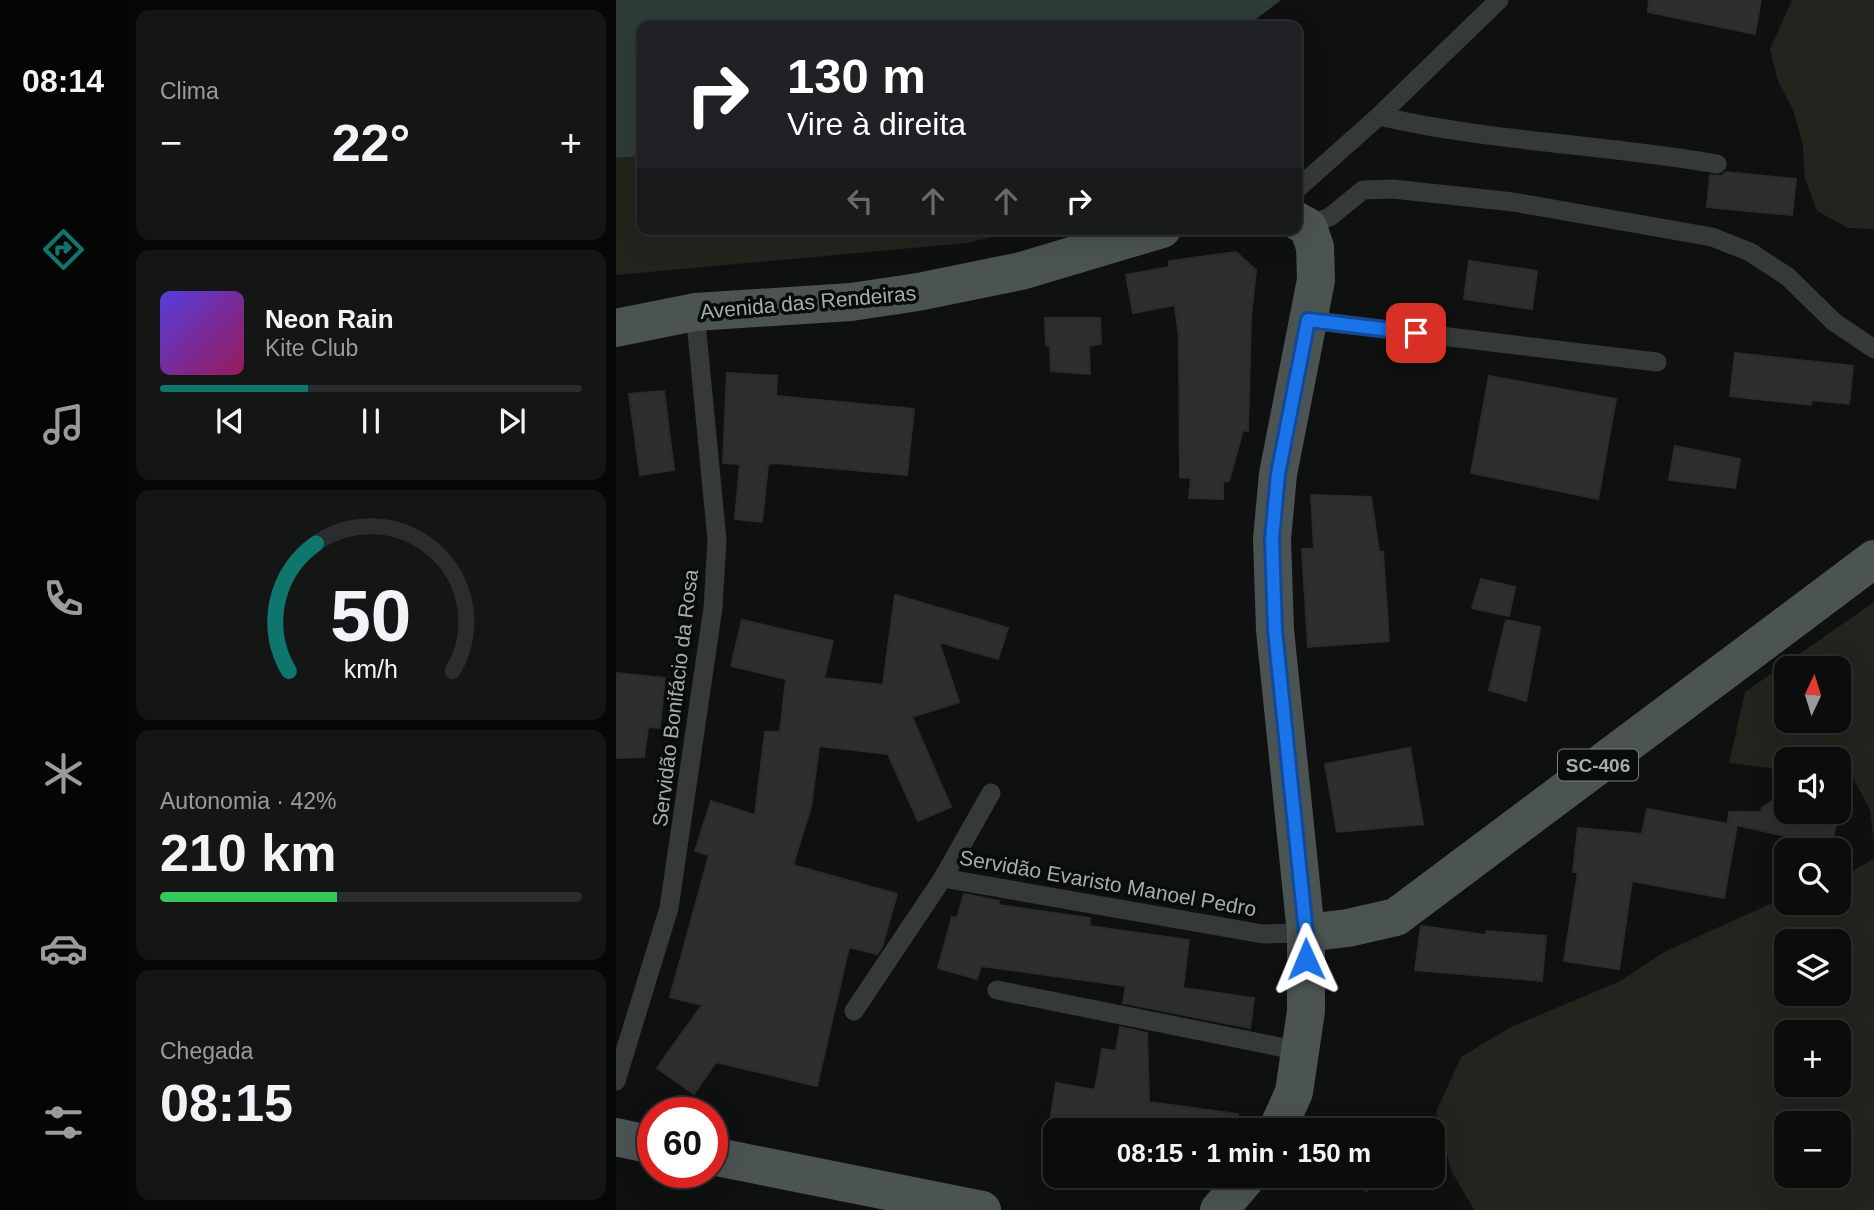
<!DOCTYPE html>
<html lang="pt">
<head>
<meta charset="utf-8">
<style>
	body { margin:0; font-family:Helvetica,sans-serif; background:#141515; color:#f1f3f6; height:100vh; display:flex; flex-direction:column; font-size:26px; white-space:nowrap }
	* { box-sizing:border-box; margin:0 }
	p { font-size:23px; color:#9a9b9d }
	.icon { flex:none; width:38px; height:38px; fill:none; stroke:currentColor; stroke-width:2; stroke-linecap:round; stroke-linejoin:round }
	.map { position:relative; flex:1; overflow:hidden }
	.sheet { display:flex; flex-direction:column; gap:10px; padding:10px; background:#060707; width:490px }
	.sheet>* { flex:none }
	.guide { position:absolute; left:21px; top:21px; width:665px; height:214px; border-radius:14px; box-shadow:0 7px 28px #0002,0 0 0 2px #2b2c2d; background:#202124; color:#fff; overflow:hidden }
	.needle { width:46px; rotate:4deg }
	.controls { position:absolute; left:1158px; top:656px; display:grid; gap:14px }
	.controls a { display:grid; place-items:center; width:77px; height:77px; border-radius:14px; background:#0b0c0c; box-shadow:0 7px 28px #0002,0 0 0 2px #2b2c2d; font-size:35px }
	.speed { position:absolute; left:21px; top:1097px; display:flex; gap:14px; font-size:35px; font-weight:700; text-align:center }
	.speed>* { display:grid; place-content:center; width:91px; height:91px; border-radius:50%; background:#0b0c0c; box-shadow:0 7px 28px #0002,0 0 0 2px #2b2c2d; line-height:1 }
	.speed .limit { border:10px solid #d22; background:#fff; color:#111 }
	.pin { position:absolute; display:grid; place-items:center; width:60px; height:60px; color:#fff; margin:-30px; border-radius:14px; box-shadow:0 4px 10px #0006 }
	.me { position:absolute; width:77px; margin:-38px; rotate:359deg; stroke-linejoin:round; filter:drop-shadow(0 0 5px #0008) }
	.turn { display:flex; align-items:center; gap:24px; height:147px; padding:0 35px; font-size:32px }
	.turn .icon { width:91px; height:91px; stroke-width:2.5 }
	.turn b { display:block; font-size:49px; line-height:60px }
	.lanes { display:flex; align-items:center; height:66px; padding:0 35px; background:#0003; justify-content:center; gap:35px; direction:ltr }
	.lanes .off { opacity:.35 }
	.big { font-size:52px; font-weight:700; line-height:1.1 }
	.sheet .tile { flex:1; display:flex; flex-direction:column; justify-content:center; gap:10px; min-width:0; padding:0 24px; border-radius:14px; background:#141515 }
	.sheet .dial { align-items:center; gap:0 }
	.dial svg { height:182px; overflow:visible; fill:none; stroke:#2b2c2d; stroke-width:7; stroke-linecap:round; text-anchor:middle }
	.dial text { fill:#f1f3f6; stroke:none }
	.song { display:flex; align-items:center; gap:21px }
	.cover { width:84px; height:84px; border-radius:10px; background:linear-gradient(135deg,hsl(250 70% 55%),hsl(330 70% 35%)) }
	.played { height:7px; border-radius:4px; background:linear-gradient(90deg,#0f766e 35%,#2b2c2d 35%) }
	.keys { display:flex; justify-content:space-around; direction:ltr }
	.heat { display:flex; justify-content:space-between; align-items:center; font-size:38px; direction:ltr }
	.charge { height:10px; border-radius:5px; background:linear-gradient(90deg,#34c759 42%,#2b2c2d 0) }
	.trip { position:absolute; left:427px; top:1118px; width:402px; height:70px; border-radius:14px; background:#0b0c0c; box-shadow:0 7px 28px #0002,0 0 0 2px #2b2c2d; font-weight:700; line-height:70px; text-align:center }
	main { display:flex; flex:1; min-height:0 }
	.tab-bar { display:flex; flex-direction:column; width:126px; justify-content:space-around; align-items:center; background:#040505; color:#9a9b9d }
	.tab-bar .icon { width:49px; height:49px }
	.tab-bar .active { color:#0f766e }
	.tab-bar b { font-size:32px; color:#f1f3f6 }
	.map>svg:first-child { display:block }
	.green { fill:#22241e; fill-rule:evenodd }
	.water { fill:#2e3c37 }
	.building { fill:#2c2e2f; stroke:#292b2c; stroke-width:2 }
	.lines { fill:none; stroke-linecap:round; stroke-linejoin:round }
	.lane { stroke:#35393a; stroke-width:19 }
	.primary { stroke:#4c5353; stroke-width:38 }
	.route-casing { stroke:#114b97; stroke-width:18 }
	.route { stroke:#1a73e8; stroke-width:12 }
	.labels { text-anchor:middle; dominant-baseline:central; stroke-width:7; stroke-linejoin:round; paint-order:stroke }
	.shield { fill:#0a0b0b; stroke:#747e7e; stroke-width:2 }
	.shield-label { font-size:19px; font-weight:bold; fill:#a1b0af }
	.street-label { font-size:21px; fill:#a1b0af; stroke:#0a0b0b }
</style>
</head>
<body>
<main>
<nav class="tab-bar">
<b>08:14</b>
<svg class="icon active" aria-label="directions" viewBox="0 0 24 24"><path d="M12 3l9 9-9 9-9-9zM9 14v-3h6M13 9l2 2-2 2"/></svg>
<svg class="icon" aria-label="music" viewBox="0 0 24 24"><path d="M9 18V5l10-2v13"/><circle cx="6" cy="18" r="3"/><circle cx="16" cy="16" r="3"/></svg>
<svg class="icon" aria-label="phone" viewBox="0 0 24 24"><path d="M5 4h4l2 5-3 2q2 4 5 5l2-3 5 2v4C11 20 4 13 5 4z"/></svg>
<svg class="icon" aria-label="climate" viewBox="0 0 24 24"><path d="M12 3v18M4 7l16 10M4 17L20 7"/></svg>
<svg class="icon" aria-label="car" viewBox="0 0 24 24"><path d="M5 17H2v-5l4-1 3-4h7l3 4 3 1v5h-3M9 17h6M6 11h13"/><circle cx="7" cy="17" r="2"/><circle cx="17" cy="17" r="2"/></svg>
<svg class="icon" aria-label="filters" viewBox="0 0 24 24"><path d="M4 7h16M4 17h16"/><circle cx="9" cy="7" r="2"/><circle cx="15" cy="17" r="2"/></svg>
</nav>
<section class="sheet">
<div class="tile"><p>Clima</p>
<div class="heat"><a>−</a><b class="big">22°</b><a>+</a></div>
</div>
<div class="tile">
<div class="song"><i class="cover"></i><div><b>Neon Rain</b><p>Kite Club</p></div></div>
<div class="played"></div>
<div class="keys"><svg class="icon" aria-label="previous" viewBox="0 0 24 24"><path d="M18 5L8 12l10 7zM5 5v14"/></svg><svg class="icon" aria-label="pause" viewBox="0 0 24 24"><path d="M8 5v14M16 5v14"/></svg><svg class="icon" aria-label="next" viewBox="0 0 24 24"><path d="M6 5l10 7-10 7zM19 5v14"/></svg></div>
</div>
<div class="tile dial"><svg viewBox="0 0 100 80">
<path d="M14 69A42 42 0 1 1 86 69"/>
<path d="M14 69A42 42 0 0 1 26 13" stroke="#0f766e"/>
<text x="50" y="56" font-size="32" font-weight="700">50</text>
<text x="50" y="72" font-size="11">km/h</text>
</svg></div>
<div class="tile"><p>Autonomia · 42%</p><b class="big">210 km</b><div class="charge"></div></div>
<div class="tile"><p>Chegada</p><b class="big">08:15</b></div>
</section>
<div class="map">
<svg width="1258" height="1210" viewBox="0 0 1258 1210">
	<rect width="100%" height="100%" fill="#0f1010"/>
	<path class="green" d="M 1176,0 L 1258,0 L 1258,229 L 1232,228 L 1201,211 L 1189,179 L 1187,146 L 1178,112 L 1162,81 L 1154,49 Z
		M 26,156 L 26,229 L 411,229 L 351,243 L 0,275 L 0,158 Z
		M 1258,602 L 1258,842 L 1254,810 L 1238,780 L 1223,778 L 1223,760 L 1171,760 L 1171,770 L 1113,763 L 1129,692 ZM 1223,668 L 1223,721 L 1171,721 L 1171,668 Z
		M 1258,859 L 1258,1210 L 858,1210 L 835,1170 L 820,1112 L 845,1057 L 895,1027 L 1002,982 L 1050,951 L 1154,904 L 1171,898 L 1171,903 L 1223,903 L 1223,878 ZM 1171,942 L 1223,942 L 1223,994 L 1171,994 ZM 1223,1032 L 1223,1085 L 1171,1085 L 1171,1032 ZM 1171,1124 L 1223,1124 L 1223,1176 L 1171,1176 Z"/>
	<path class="water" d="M 0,0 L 665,0 L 631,26 L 26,26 L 26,156 L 0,158 Z"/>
	<path class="building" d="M 1033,0 L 1145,0 L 1139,34 L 1032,12 Z
		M 1110,172 L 1180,179 L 1176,215 L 1091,207 L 1094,175 L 1105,176 Z
		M 620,252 L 640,270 L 635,317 L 632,431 L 627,430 L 613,481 L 607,482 L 607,499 L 573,498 L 575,478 L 564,477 L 563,338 L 559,305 L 517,313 L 510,275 L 553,267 L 553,261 Z
		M 853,261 L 921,271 L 916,309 L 848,299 Z
		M 429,318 L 484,318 L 485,344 L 473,346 L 474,374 L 435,371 L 434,346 L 430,345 Z
		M 1119,353 L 1237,366 L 1233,404 L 1196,400 L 1195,405 L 1114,396 Z
		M 111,373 L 161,376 L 160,396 L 298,409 L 291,475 L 157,463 L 152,465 L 146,522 L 119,519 L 124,464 L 107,463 Z
		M 873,376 L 1000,399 L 982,499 L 855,473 Z
		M 48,391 L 58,470 L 24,475 L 13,394 Z
		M 1059,446 L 1124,459 L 1119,488 L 1053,480 Z
		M 695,495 L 755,497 L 763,552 L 767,552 L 773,641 L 692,647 L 686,549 L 698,549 Z
		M 865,579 L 899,587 L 893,616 L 856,608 Z
		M 279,595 L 392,628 L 382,659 L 323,642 L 343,702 L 296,717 L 335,807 L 302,821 L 272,754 L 203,746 L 195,807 L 177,865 L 281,894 L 266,947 L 261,954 L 233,947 L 201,1086 L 100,1062 L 78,1094 L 41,1068 L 86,1005 L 54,997 L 93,855 L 79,851 L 95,801 L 139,815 L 149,732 L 164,732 L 170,679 L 115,666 L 126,620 L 217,641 L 208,678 L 267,685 Z
		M 890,620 L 924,627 L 910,701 L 873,690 Z
		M 0,673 L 49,678 L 44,728 L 32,727 L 28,757 L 0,758 Z
		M 794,748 L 807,824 L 721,832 L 709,764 Z
		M 1171,790 L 1171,812 L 1223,812 L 1214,850 L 1176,843 L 1177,838 L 1121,825 L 1108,898 L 1016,881 L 1003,969 L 948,961 L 962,872 L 957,872 L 962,828 L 1026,834 L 1031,809 L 1118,825 L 1112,823 L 1113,812 L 1145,812 L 1146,808 Z
		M 348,894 L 383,901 L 382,905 L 474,918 L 473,926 L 573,940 L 567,988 L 638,998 L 634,1028 L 507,1003 L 510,986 L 365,966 L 361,979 L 322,968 L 336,917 L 341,918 Z
		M 805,926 L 870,935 L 870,931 L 930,936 L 926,981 L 799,970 Z
		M 504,1027 L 531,1033 L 533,1102 L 622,1114 L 621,1130 L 433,1130 L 440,1083 L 479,1090 L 486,1049 L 500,1051 Z
		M 715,1176 L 758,1176 L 751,1191 Z"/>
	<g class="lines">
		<path class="lane" d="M 763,116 C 874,142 988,144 1101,164
			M 681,189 L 763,116 L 883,0
			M 692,227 L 715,216 L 747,190 L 777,189 L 897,202 L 1096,237 L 1134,252 L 1172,277 L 1218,322 L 1258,349
			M 692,320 L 1041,362
			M 327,878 L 647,934 L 690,933
			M 381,990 L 684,1051
			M 238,1011 L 327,878 L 375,793
			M 0,1081 L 53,908 L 97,608 L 101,540 L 79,312"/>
		<path class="primary" d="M 0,328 L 79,312 L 235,302 L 302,292 L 405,271 L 546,229
			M 690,933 L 732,928 L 780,917 L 1258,559
			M 661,1130 L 678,1092 L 690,1011 L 690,933 L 659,630 L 656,539 L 662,474 L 700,280 L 699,247 L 692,227 L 681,221
			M 0,1137 L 37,1145
			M 96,1156 L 366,1210
			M 603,1210 L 632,1176"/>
	</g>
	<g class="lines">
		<defs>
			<path id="route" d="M 690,959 L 690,933 L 659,630 L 656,539 L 662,474 L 692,320 L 800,333"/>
		</defs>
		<use href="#route" class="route-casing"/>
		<use href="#route" class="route"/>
	</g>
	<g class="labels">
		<rect class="shield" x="942" y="749.5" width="80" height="31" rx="5"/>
		<g class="shield-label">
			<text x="982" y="765">SC-406</text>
		</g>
		<g class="street-label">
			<text transform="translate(192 302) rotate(-5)">Avenida das Rendeiras</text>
			<text transform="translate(59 698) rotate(-83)">Servidão Bonifácio da Rosa</text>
			<text transform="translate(492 883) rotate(10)">Servidão Evaristo Manoel Pedro</text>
		</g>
	</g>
</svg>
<div class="controls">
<a><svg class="needle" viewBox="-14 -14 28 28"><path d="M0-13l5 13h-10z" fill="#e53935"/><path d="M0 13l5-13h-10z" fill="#9a9b9d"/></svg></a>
<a><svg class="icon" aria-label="sound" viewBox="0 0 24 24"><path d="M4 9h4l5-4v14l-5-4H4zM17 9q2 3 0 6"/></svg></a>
<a><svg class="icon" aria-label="search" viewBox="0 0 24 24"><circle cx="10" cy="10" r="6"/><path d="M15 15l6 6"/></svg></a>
<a><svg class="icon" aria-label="layers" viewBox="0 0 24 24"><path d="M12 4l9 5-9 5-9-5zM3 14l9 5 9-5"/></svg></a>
<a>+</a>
<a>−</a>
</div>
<div class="speed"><div class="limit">60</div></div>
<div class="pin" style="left:800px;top:333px;background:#d93025"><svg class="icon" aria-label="arrive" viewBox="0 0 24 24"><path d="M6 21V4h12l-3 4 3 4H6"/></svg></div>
<svg class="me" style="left:690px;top:959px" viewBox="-20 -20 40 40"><path d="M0-17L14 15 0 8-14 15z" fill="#1a73e8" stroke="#fff" stroke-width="4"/></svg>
<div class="trip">08:15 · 1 min · 150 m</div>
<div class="guide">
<div class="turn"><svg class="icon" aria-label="right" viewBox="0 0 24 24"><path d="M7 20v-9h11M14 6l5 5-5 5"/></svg><div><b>130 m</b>Vire à direita</div></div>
<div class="lanes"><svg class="icon off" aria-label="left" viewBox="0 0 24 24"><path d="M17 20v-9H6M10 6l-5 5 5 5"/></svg><svg class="icon off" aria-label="ahead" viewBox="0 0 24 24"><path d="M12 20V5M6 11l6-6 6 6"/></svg><svg class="icon off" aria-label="ahead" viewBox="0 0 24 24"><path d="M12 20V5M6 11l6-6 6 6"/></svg><svg class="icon" aria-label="right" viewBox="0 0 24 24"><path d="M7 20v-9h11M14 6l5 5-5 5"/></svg></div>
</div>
</div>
</main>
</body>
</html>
